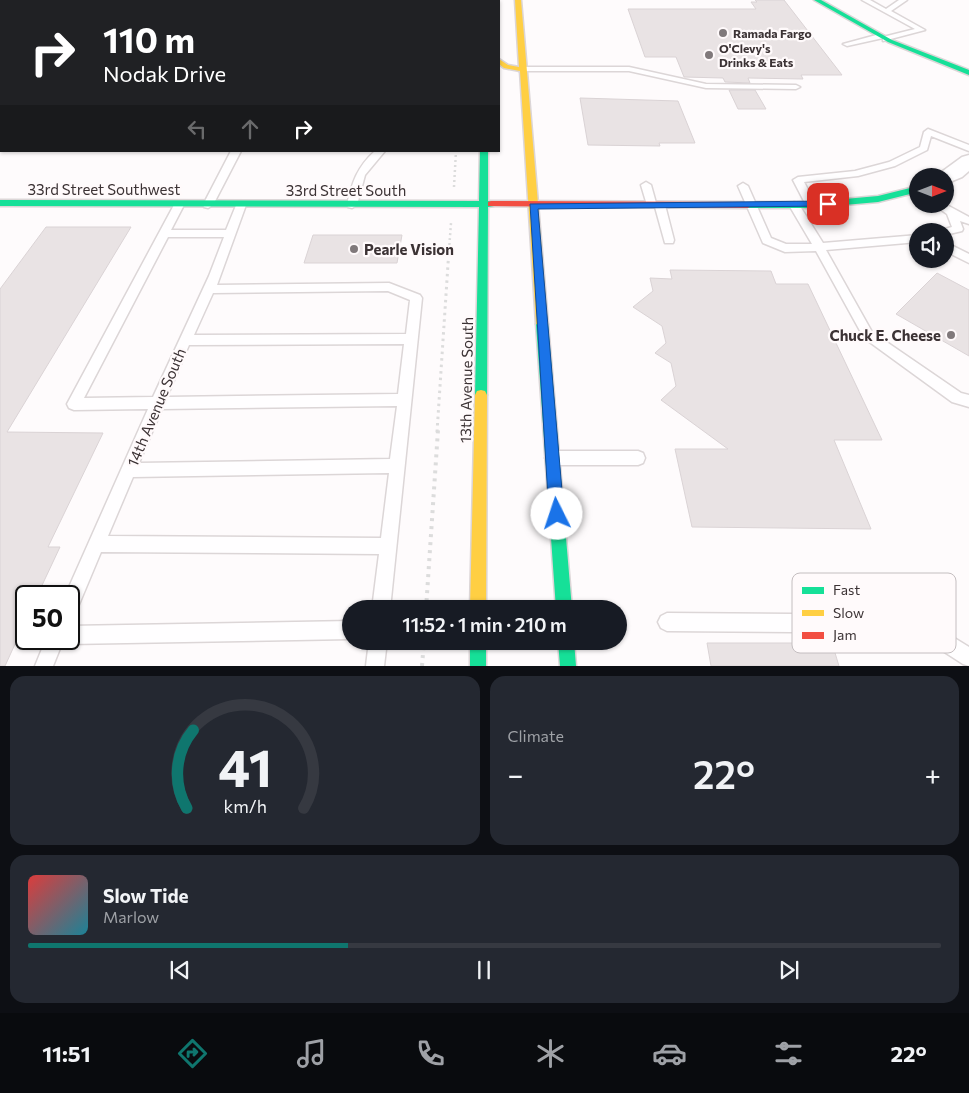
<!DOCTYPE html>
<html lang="en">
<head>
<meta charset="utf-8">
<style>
	body { margin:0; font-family:Commissioner,sans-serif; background:#242831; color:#f1f3f6; height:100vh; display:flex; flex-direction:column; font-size:19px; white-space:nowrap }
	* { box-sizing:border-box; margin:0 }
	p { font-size:16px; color:#9ea1a6 }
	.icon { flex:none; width:28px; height:28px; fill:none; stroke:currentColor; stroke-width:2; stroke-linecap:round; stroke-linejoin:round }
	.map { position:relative; height:666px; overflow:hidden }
	.sheet { display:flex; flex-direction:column; gap:10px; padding:10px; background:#0d0f14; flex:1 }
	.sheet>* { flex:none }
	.top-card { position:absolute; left:0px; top:0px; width:500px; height:152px; box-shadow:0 1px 4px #0004; background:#202124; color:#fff; overflow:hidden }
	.needle { width:32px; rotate:90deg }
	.fabs { position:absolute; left:909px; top:168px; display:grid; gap:10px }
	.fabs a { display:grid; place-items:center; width:45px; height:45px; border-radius:50%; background:#171b24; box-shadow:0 1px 4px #0004; font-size:25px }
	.speed { position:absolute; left:15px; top:585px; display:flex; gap:10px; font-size:25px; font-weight:700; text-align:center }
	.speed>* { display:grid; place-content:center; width:65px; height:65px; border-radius:50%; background:#171b24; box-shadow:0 1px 4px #0004; line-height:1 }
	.speed .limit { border:2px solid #111; border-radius:8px; background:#fff; color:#111 }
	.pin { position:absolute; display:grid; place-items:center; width:42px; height:42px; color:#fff; margin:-21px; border-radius:10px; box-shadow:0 2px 8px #0006 }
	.me { position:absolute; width:55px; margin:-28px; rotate:356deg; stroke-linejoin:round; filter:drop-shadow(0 0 4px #0008) }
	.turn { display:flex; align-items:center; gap:18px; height:105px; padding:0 20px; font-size:22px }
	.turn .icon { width:65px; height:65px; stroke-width:2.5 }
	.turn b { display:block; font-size:35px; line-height:42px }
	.lanes { display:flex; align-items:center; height:48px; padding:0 20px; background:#0003; justify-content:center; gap:25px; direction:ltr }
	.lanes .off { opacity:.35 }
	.big { font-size:38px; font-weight:600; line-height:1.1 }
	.sheet .card { flex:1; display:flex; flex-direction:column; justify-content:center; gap:8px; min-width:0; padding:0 18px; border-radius:15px; background:#242831 }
	.sheet .dial { align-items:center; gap:0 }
	.dial svg { height:130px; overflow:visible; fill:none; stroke:#363941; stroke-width:7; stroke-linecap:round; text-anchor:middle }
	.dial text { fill:#f1f3f6; stroke:none }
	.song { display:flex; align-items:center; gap:15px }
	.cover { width:60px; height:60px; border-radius:8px; background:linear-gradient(135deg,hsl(0 70% 55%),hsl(190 70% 35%)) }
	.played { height:5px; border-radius:2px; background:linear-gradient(90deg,#0f766e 35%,#363941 35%) }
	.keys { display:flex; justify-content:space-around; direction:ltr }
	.heat { display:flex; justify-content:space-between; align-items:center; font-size:28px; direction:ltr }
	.sheet .tiles { flex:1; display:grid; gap:10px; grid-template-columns:1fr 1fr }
	.card:last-child { grid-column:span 2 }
	.trip { position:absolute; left:342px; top:600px; width:285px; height:50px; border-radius:25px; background:#171b24; box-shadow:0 1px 4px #0004; font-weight:600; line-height:50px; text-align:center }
	.tabs { display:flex; height:80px; justify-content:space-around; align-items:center; background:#090b0e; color:#9ea1a6 }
	.tabs .icon { width:35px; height:35px }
	.tabs .active { color:#0f766e }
	.tabs b { font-size:22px; color:#f1f3f6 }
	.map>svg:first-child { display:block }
	.building { fill:#e9e3e4; stroke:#dad3d5 }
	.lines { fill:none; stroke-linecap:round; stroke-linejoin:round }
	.lane-casing { stroke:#dcd6d7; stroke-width:3 }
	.street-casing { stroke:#dcd6d7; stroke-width:3 }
	.fast-casing { stroke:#dcd6d7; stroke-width:3 }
	.slow-casing { stroke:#dcd6d7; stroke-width:3 }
	.jam-casing { stroke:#dcd6d7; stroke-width:3 }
	.path-far2 { stroke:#dcdcdc; stroke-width:2.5; stroke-dasharray:2 3; stroke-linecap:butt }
	.path-far1 { stroke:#dcdcdc; stroke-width:3; stroke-dasharray:2.5 4; stroke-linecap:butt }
	.path { stroke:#dcdcdc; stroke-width:4; stroke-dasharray:3 5; stroke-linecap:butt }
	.lane { fill:#fffeff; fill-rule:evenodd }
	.street { fill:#fffeff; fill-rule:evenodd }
	.fast { fill:#16e098; fill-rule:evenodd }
	.slow { fill:#ffcf43; fill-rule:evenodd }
	.jam { fill:#f24e42; fill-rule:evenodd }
	.route { fill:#1a73e8; stroke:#114b97 }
	.poi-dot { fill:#80797b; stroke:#fffafb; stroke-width:2 }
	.labels { text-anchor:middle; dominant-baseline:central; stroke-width:4.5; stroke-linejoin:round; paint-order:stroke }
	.far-poi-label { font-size:12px; font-weight:bold; fill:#3c3335; stroke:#fffafb; text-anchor:start }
	.street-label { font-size:15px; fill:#3c3335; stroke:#fffafb }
	.poi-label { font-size:15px; font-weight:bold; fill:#3c3335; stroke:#fffafb; text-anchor:start }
	.key { fill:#fffafb; stroke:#c4bec0; stroke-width:1 }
	.key-label { font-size:14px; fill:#3c3335 }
</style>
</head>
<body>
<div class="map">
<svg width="969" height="666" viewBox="0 0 969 666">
	<rect width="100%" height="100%" fill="#fefbfc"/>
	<path class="building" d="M 755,0 L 784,0 L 842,75 L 801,75 L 803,79 L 748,78 L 750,83 L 725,82 L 723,78 L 684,77 L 676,57 L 645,57 L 628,9 L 756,9 L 751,2 L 757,2 Z
		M 729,90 L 755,90 L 766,109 L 738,109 Z
		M 580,98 L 678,101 L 695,143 L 659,143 L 660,146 L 588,145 Z
		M 46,227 L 131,227 L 7,432 L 103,433 L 48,547 L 60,547 L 37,596 L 26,596 L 26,620 L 5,666 L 0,666 L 0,289 Z
		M 313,235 L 402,235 L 397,263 L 304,263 Z
		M 670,270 L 771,271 L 776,284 L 808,284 L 882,440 L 834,440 L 871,529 L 692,527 L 675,449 L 728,449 L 661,400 L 676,386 L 671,363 L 655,353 L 666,343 L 662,326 L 633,307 L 653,291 L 650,278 L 672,279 Z
		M 937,273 L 969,290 L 969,356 L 896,314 Z
		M 707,643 L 832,643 L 839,666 L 711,666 Z"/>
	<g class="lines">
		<defs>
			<path id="lane" d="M 347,0 L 353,0 L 353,1 L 347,1 Z
				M 448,0 L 454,0 L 454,1 L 448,1 Z
				M 862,0 L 870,0 L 886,9 L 899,0 L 907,0 L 891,11 L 925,30 L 883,41 L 883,37 L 915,29 Z
				M 0,2 L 1,2 L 1,6 L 0,6 Z
				M 880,34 L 884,36 L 883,38 L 847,46 L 843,44 Z
				M 0,45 L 1,45 L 1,55 L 0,55 Z
				M 519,67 L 629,67 L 706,84 L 796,85 L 800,87 L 796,89 L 706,88 L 629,71 L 519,71 Z
				M 928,129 L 969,145 L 969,151 L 931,136 L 927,150 L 895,166 L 858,176 L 804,182 L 816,205 L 811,208 L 806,205 L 793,180 L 798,177 L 855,171 L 889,162 L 920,147 L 924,132 Z
				M 231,151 L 241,151 L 213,205 L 208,208 L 204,207 L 203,205 Z
				M 375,151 L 385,151 L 365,175 L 357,205 L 352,208 L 348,207 L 347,205 C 352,183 357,167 375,151 Z
				M 646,182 L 651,185 L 656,203 L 664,203 L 665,205 L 674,240 L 673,243 L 665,243 L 655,207 L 648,207 L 647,205 L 641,185 Z
				M 743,183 L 748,186 L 771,238 L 786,244 L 812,244 L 789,205 L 794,202 L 798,203 L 823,243 L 918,235 L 918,242 L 826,250 L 872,332 L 961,393 L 969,395 L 969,407 L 952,402 L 864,338 L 816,251 L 785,252 L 763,243 L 738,186 Z
				M 179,202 L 184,205 L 171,230 L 226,230 L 237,203 L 241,202 L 246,205 L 217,285 L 389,283 L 420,295 L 422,298 L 390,609 L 372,609 L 379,554 L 101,552 L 75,614 L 69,617 L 69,596 L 65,596 L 148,409 L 74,410 L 69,408 L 67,404 L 174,205 ZM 168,237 L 224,237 L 209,276 L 153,397 L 84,398 ZM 388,291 L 410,300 L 406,334 L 194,335 L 213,293 ZM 404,344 L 398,394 L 167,397 L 189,345 ZM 397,406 L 390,459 L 139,463 L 162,409 ZM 389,473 L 381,538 L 108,536 L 133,477 Z
				M 933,204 L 945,204 L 969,217 L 969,224 L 960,221 L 963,229 L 962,231 L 945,235 L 945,231 L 940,231 L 941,230 L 952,227 L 947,214 Z
				M 945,242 L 969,254 L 969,263 L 945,251 Z
				M 552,451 L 638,451 L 643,453 L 645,458 L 643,463 L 638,465 L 552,465 L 547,463 L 545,458 L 547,453 Z
				M 667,613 L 917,615 L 969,647 L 969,666 L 963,664 L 915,633 L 667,631 L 661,628 L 658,622 L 661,616 Z
				M 351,621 L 351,639 L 69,644 L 63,641 L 53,666 L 35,666 L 46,639 L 69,639 L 69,626 Z
				M 369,641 L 387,641 L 384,666 L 366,666 Z"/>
			<path id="street" d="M 969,155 L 969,171 L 962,177 L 945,184 L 945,176 L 936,176 L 962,157 Z"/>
			<path id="fast" d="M 814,0 L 821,0 L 892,40 L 969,70 L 969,75 L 888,42 Z
				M 480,151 L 488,151 L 488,201 L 494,202 L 496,204 L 494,206 L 488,207 L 487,395 L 485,399 L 481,400 L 477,399 L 475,395 L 479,207 L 0,206 L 0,200 L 479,201 Z
				M 918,186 L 918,192 L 878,202 L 811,208 L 748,208 L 743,205 L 748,202 L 811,202 L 878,196 Z
				M 542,320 L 548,324 L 572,609 L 556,609 L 536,324 Z
				M 470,641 L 486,641 L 486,666 L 470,666 Z
				M 558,641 L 574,641 L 576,666 L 560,666 Z"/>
			<path id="slow" d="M 515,0 L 521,0 L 548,324 L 542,328 L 536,324 L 520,71 L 504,68 L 499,64 L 499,59 L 508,65 L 519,67 Z
				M 481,390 L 485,391 L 487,395 L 486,609 L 470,609 L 475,395 L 477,391 Z"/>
			<path id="jam" d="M 491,201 L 748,202 L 753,205 L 748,208 L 488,206 L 488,202 Z"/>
		</defs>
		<use href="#lane" class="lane-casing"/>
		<use href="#street" class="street-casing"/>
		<use href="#fast" class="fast-casing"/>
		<use href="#slow" class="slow-casing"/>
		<use href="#jam" class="jam-casing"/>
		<path class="path-far2" d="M 454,187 L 456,151
			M 449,250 L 451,223"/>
		<path class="path-far1" d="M 437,432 L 449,249"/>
		<path class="path" d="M 426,609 L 438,430
			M 422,666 L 424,641"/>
		<use href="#lane" class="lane"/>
		<use href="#street" class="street"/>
		<use href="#fast" class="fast"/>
		<use href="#slow" class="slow"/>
		<use href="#jam" class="jam"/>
	</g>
	<path class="route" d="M 828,201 L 831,202 L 831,206 L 538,209 L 564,514 L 562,519 L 557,521 L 552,519 L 549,514 L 530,204 Z"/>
	<g class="poi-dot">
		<circle cx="723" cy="33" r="5"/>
		<circle cx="709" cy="55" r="5"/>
		<circle cx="354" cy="249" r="5"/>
		<circle cx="951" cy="335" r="5"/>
	</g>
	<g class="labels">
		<g class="far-poi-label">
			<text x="733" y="33">Ramada Fargo</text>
			<text x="719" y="48">O'Clevy's<tspan x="719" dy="14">Drinks &amp; Eats</tspan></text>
		</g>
		<g class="street-label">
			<text x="104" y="189">33rd Street Southwest</text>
			<text x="346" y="190">33rd Street South</text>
			<text transform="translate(466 380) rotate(-89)">13th Avenue South</text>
			<text transform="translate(156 407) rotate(-67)">14th Avenue South</text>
		</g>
		<g class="poi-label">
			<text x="364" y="249">Pearle Vision</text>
			<text x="941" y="335" text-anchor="end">Chuck E. Cheese</text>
		</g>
	</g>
	<rect x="792" y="573" width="164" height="80" rx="8" class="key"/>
	<rect x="802" y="587" width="22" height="7" fill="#16e098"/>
	<rect x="802" y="610" width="22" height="6" fill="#ffcf43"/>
	<rect x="802" y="632" width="22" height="7" fill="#f24e42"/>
	<g class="key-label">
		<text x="833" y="595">Fast</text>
		<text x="833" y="618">Slow</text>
		<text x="833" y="640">Jam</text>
	</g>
</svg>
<div class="fabs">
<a><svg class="needle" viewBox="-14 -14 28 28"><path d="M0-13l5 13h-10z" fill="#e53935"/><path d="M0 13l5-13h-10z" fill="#9ea1a6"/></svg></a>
<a><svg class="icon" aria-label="sound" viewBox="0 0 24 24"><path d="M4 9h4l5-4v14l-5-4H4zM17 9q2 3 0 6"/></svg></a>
</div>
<div class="speed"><div class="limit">50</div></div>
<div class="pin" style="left:828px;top:204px;background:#d93025"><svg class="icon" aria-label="arrive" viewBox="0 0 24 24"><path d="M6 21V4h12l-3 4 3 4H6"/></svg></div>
<svg class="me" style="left:557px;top:514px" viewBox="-20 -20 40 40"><circle r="19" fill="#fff"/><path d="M0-13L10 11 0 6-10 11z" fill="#1a73e8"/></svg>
<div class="trip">11:52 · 1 min · 210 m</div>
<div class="top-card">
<div class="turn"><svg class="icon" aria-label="right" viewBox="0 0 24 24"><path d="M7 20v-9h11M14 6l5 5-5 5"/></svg><div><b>110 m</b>Nodak Drive</div></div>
<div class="lanes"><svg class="icon off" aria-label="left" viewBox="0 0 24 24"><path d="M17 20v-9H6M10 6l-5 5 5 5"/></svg><svg class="icon off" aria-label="ahead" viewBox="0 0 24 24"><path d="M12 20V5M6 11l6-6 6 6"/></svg><svg class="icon" aria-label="right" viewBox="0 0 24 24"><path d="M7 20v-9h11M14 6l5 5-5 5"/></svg></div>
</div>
</div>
<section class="sheet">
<div class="tiles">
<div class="card dial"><svg viewBox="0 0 100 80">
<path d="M14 69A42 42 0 1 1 86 69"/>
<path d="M14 69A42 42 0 0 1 18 21" stroke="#0f766e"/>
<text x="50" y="56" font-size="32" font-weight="700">41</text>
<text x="50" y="72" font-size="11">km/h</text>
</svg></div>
<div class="card"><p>Climate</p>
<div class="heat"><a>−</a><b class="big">22°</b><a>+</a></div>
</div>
<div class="card">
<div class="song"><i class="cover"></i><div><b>Slow Tide</b><p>Marlow</p></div></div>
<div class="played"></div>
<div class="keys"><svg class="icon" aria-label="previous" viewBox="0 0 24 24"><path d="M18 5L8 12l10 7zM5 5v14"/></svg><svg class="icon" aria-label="pause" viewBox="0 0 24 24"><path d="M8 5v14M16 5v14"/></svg><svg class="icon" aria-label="next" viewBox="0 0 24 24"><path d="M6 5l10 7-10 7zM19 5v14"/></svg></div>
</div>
</div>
</section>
<nav class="tabs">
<b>11:51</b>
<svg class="icon active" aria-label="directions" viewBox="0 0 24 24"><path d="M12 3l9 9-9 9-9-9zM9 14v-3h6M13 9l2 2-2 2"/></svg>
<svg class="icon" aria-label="music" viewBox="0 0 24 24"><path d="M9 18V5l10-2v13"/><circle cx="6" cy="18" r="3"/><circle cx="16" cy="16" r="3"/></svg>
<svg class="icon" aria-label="phone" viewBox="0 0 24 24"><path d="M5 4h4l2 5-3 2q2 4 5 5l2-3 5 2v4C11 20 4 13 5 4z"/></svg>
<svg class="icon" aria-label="climate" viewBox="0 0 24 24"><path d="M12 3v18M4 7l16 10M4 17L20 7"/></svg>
<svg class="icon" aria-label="car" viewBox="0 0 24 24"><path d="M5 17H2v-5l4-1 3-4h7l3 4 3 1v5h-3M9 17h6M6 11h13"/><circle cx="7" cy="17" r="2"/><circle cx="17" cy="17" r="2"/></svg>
<svg class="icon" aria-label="filters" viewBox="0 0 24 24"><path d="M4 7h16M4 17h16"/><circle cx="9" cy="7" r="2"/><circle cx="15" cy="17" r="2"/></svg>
<b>22°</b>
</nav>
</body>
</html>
